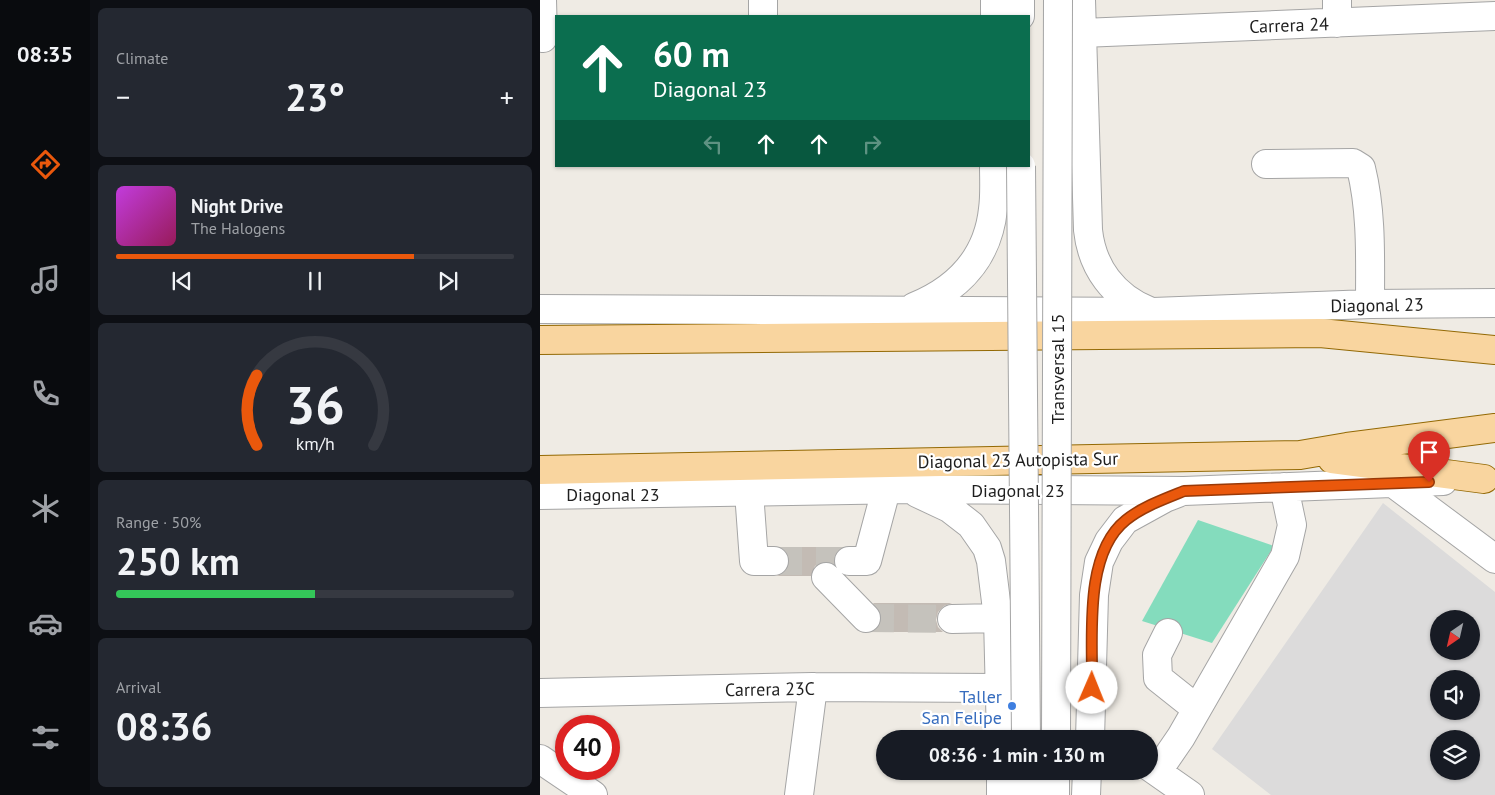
<!DOCTYPE html>
<html lang="en">
<head>
<meta charset="utf-8">
<style>
	body { margin:0; font-family:"PT Sans",sans-serif; background:#242831; color:#f1f3f6; height:100vh; display:flex; flex-direction:column; font-size:19px; white-space:nowrap }
	* { box-sizing:border-box; margin:0 }
	p { font-size:16px; color:#9ea1a6 }
	.icon { flex:none; width:28px; height:28px; fill:none; stroke:currentColor; stroke-width:2; stroke-linecap:round; stroke-linejoin:round }
	.map { position:relative; flex:1; overflow:hidden }
	.panel { display:flex; flex-direction:column; gap:8px; padding:8px; background:#0d0f14; width:450px }
	.panel>* { flex:none }
	.guide { position:absolute; left:15px; top:15px; width:475px; height:152px; border-radius:0px; box-shadow:0 1px 4px #0004; background:#0b6e4f; color:#fff; overflow:hidden }
	.needle { width:32px; rotate:214deg }
	.fabs { position:absolute; left:890px; top:610px; display:grid; gap:10px }
	.fabs a { display:grid; place-items:center; width:50px; height:50px; border-radius:50%; background:#171b24; box-shadow:0 1px 4px #0004; font-size:25px }
	.speed { position:absolute; left:15px; top:715px; display:flex; gap:10px; font-size:25px; font-weight:700; text-align:center }
	.speed>* { display:grid; place-content:center; width:65px; height:65px; border-radius:50%; background:#171b24; box-shadow:0 1px 4px #0004; line-height:1 }
	.speed .limit { border:8px solid #d22; background:#fff; color:#111 }
	.pin { position:absolute; display:grid; place-items:center; width:42px; height:42px; color:#fff; margin:-51px -21px; border-radius:50% 50% 50% 0; rotate:-45deg; box-shadow:0 0 5px #0007 }
	.pin .icon { rotate:45deg }
	.me { position:absolute; width:55px; margin:-28px; rotate:1deg; stroke-linejoin:round; filter:drop-shadow(0 0 4px #0008) }
	.turn { display:flex; align-items:center; gap:18px; height:105px; padding:0 15px; font-size:22px }
	.turn .icon { width:65px; height:65px; stroke-width:2.5 }
	.turn b { display:block; font-size:35px; line-height:42px }
	.lanes { display:flex; align-items:center; height:48px; padding:0 15px; background:#0003; justify-content:center; gap:25px; direction:ltr }
	.lanes .off { opacity:.35 }
	.big { font-size:38px; font-weight:700; line-height:1.1 }
	.panel .tile { flex:1; display:flex; flex-direction:column; justify-content:center; gap:8px; min-width:0; padding:0 18px; border-radius:8px; background:#242831 }
	.panel .dial { align-items:center; gap:0 }
	.dial svg { height:130px; overflow:visible; fill:none; stroke:#363941; stroke-width:7; stroke-linecap:round; text-anchor:middle }
	.dial text { fill:#f1f3f6; stroke:none }
	.song { display:flex; align-items:center; gap:15px }
	.cover { width:60px; height:60px; border-radius:8px; background:linear-gradient(135deg,hsl(290 70% 55%),hsl(330 70% 35%)) }
	.played { height:5px; border-radius:2px; background:linear-gradient(90deg,#ea580c 75%,#363941 75%) }
	.keys { display:flex; justify-content:space-around; direction:ltr }
	.heat { display:flex; justify-content:space-between; align-items:center; font-size:28px; direction:ltr }
	.charge { height:8px; border-radius:4px; background:linear-gradient(90deg,#34c759 50%,#363941 0) }
	.trip { position:absolute; left:336px; top:730px; width:282px; height:50px; border-radius:25px; background:#171b24; box-shadow:0 1px 4px #0004; font-weight:700; line-height:50px; text-align:center }
	main { display:flex; flex:1; min-height:0 }
	.tabs { display:flex; flex-direction:column; width:90px; justify-content:space-around; align-items:center; background:#090b0e; color:#9ea1a6 }
	.tabs .icon { width:35px; height:35px }
	.tabs .on { color:#ea580c }
	.tabs b { font-size:22px; color:#f1f3f6 }
	.map>svg:first-child { display:block }
	.residential { fill:#dcdbdb; fill-rule:evenodd }
	.pitch { fill:#84dcbd }
	.building { fill:#c3bbb4 }
	.lines { fill:none; stroke-linecap:round; stroke-linejoin:round }
	.minor-tunnel { stroke:#c5c2bc; stroke-width:28; stroke-dasharray:28 14; stroke-linecap:butt }
	.minor-casing { stroke:#a5a5a5; stroke-width:30 }
	.major-casing { stroke:#936904; stroke-width:30 }
	.minor { stroke:#fff; stroke-width:28 }
	.major { stroke:#f9d59f; stroke-width:28 }
	.minor-bridge-casing { stroke:#a5a5a5; stroke-width:30; stroke-linecap:butt }
	.minor-bridge { stroke:#fff; stroke-width:28 }
	.route-casing { stroke:#983908; stroke-width:12 }
	.route { stroke:#ea580c; stroke-width:9 }
	.shop-dot { fill:#3f7fe0; stroke:#fff; stroke-width:2 }
	.labels { text-anchor:middle; dominant-baseline:central; stroke-width:4.5; stroke-linejoin:round; paint-order:stroke }
	.street-label { font-size:18px; fill:#1e1e1e; stroke:#fff }
	.shop-label { font-size:18px; fill:#366cbe; stroke:#fff; text-anchor:end }
</style>
</head>
<body>
<main>
<nav class="tabs">
<b>08:35</b>
<svg class="icon on" aria-label="directions" viewBox="0 0 24 24"><path d="M12 3l9 9-9 9-9-9zM9 14v-3h6M13 9l2 2-2 2"/></svg>
<svg class="icon" aria-label="music" viewBox="0 0 24 24"><path d="M9 18V5l10-2v13"/><circle cx="6" cy="18" r="3"/><circle cx="16" cy="16" r="3"/></svg>
<svg class="icon" aria-label="phone" viewBox="0 0 24 24"><path d="M5 4h4l2 5-3 2q2 4 5 5l2-3 5 2v4C11 20 4 13 5 4z"/></svg>
<svg class="icon" aria-label="climate" viewBox="0 0 24 24"><path d="M12 3v18M4 7l16 10M4 17L20 7"/></svg>
<svg class="icon" aria-label="car" viewBox="0 0 24 24"><path d="M5 17H2v-5l4-1 3-4h7l3 4 3 1v5h-3M9 17h6M6 11h13"/><circle cx="7" cy="17" r="2"/><circle cx="17" cy="17" r="2"/></svg>
<svg class="icon" aria-label="filters" viewBox="0 0 24 24"><path d="M4 7h16M4 17h16"/><circle cx="9" cy="7" r="2"/><circle cx="15" cy="17" r="2"/></svg>
</nav>
<section class="panel">
<div class="tile"><p>Climate</p>
<div class="heat"><a>−</a><b class="big">23°</b><a>+</a></div>
</div>
<div class="tile">
<div class="song"><i class="cover"></i><div><b>Night Drive</b><p>The Halogens</p></div></div>
<div class="played"></div>
<div class="keys"><svg class="icon" aria-label="previous" viewBox="0 0 24 24"><path d="M18 5L8 12l10 7zM5 5v14"/></svg><svg class="icon" aria-label="pause" viewBox="0 0 24 24"><path d="M8 5v14M16 5v14"/></svg><svg class="icon" aria-label="next" viewBox="0 0 24 24"><path d="M6 5l10 7-10 7zM19 5v14"/></svg></div>
</div>
<div class="tile dial"><svg viewBox="0 0 100 80">
<path d="M14 69A42 42 0 1 1 86 69"/>
<path d="M14 69A42 42 0 0 1 14 26" stroke="#ea580c"/>
<text x="50" y="56" font-size="32" font-weight="700">36</text>
<text x="50" y="72" font-size="11">km/h</text>
</svg></div>
<div class="tile"><p>Range · 50%</p><b class="big">250 km</b><div class="charge"></div></div>
<div class="tile"><p>Arrival</p><b class="big">08:36</b></div>
</section>
<div class="map">
<svg width="955" height="795" viewBox="0 0 955 795">
	<rect width="100%" height="100%" fill="#efebe4"/>
	<path class="residential" d="M 843,503 L 955,592 L 955,795 L 731,795 L 672,749 ZM 899,619 L 931,619 L 931,651 L 899,651 ZM 899,679 L 931,679 L 931,711 L 899,711 ZM 899,739 L 931,739 L 931,771 L 899,771 Z"/>
	<path class="pitch" d="M 658,520 L 734,546 L 672,643 L 602,621 Z"/>
	<path class="building" d="M 240,547 L 302,547 L 295,554 L 294,564 L 290,562 L 282,562 L 275,566 L 271,576 L 236,576 L 242,574 L 247,569 L 250,561 L 247,553 Z
		M 333,603 L 412,603 L 404,606 L 398,612 L 396,620 L 398,627 L 403,632 L 332,632 L 337,629 L 341,622 L 341,614 Z"/>
	<g class="lines">
		<path class="minor-tunnel" d="M 234,561 L 309,561
			M 326,618 L 412,619"/>
		<defs>
			<path id="minor" d="M 2,0 L 3,38
				M 223,0 L 223,16
				M 480,0 L 480,16
				M 541,0 L 548,230 C 552,268 574,297 609,311
				M 797,0 L 797,23
				M 455,16 L 455,0
				M 542,33 L 955,16
				M 726,164 L 813,163 L 821,168 C 832,213 830,259 830,304
				M 374,307 C 418,289 448,258 453,209 C 455,195 454,180 454,166
				M 0,309 L 613,312 L 830,304 L 955,303
				M 853,483 L 955,559
				M 209,492 L 214,561 L 234,561
				M 377,493 L 409,508 L 431,525 L 447,548 L 451,561 L 458,618 L 461,739
				M 0,495 L 369,489 L 644,491 L 903,481
				M 309,561 L 327,561 L 346,490
				M 286,577 L 326,618
				M 412,619 L 458,618
				M 628,633 L 617,655 L 618,678 L 657,709
				M 0,693 L 273,687 L 459,688
				M 550,739 L 554,595 L 559,562 L 569,541 L 585,520 L 625,498 L 638,493
				M 0,759 L 53,795
				M 610,767 L 650,795
				M 461,771 L 461,795
				M 487,771 L 487,795
				M 617,772 L 641,737 L 745,556 L 752,525 L 744,487
				M 259,795 L 273,687
				M 515,795 L 515,771
				M 546,795 L 547,771"/>
			<path id="major" d="M 0,340 L 780,333 L 955,350
				M 792,459 L 944,479
				M 0,470 L 760,455 L 807,447 L 955,428"/>
		</defs>
		<use href="#minor" class="minor-casing"/>
		<use href="#major" class="major-casing"/>
		<use href="#minor" class="minor"/>
		<use href="#major" class="major"/>
		<defs>
			<path id="minor-bridge" d="M 481,166 L 486,739
				M 516,739 L 518,0"/>
		</defs>
		<use href="#minor-bridge" class="minor-bridge-casing"/>
		<use href="#minor-bridge" class="minor-bridge"/>
	</g>
	<g class="lines">
		<defs>
			<path id="route" d="M 552,688 C 553,639 543,554 586,520 C 602,507 624,499 644,491 L 889,482"/>
		</defs>
		<use href="#route" class="route-casing"/>
		<use href="#route" class="route"/>
	</g>
	<circle class="shop-dot" cx="472" cy="706" r="5"/>
	<g class="labels">
		<g class="street-label">
			<text transform="translate(749 25) rotate(-2)">Carrera 24</text>
			<text transform="translate(837 305) rotate(-1)">Diagonal 23</text>
			<text transform="translate(517 369) rotate(-90)">Transversal 15</text>
			<text transform="translate(478 460) rotate(-1)">Diagonal 23 Autopista Sur</text>
			<text x="478" y="490">Diagonal 23</text>
			<text x="73" y="494">Diagonal 23</text>
			<text transform="translate(230 689) rotate(-1)">Carrera 23C</text>
		</g>
		<g class="shop-label">
			<text x="462" y="696">Taller<tspan x="462" dy="21">San Felipe</tspan></text>
		</g>
	</g>
</svg>
<div class="fabs">
<a><svg class="needle" viewBox="-14 -14 28 28"><path d="M0-13l5 13h-10z" fill="#e53935"/><path d="M0 13l5-13h-10z" fill="#9ea1a6"/></svg></a>
<a><svg class="icon" aria-label="sound" viewBox="0 0 24 24"><path d="M4 9h4l5-4v14l-5-4H4zM17 9q2 3 0 6"/></svg></a>
<a><svg class="icon" aria-label="layers" viewBox="0 0 24 24"><path d="M12 4l9 5-9 5-9-5zM3 14l9 5 9-5"/></svg></a>
</div>
<div class="speed"><div class="limit">40</div></div>
<div class="pin" style="left:889px;top:482px;background:#d93025"><svg class="icon" aria-label="arrive" viewBox="0 0 24 24"><path d="M6 21V4h12l-3 4 3 4H6"/></svg></div>
<svg class="me" style="left:552px;top:688px" viewBox="-20 -20 40 40"><circle r="19" fill="#fff"/><path d="M0-13L10 11 0 6-10 11z" fill="#ea580c"/></svg>
<div class="trip">08:36 · 1 min · 130 m</div>
<div class="guide">
<div class="turn"><svg class="icon" aria-label="ahead" viewBox="0 0 24 24"><path d="M12 20V5M6 11l6-6 6 6"/></svg><div><b>60 m</b>Diagonal 23</div></div>
<div class="lanes"><svg class="icon off" aria-label="left" viewBox="0 0 24 24"><path d="M17 20v-9H6M10 6l-5 5 5 5"/></svg><svg class="icon" aria-label="ahead" viewBox="0 0 24 24"><path d="M12 20V5M6 11l6-6 6 6"/></svg><svg class="icon" aria-label="ahead" viewBox="0 0 24 24"><path d="M12 20V5M6 11l6-6 6 6"/></svg><svg class="icon off" aria-label="right" viewBox="0 0 24 24"><path d="M7 20v-9h11M14 6l5 5-5 5"/></svg></div>
</div>
</div>
</main>
</body>
</html>
